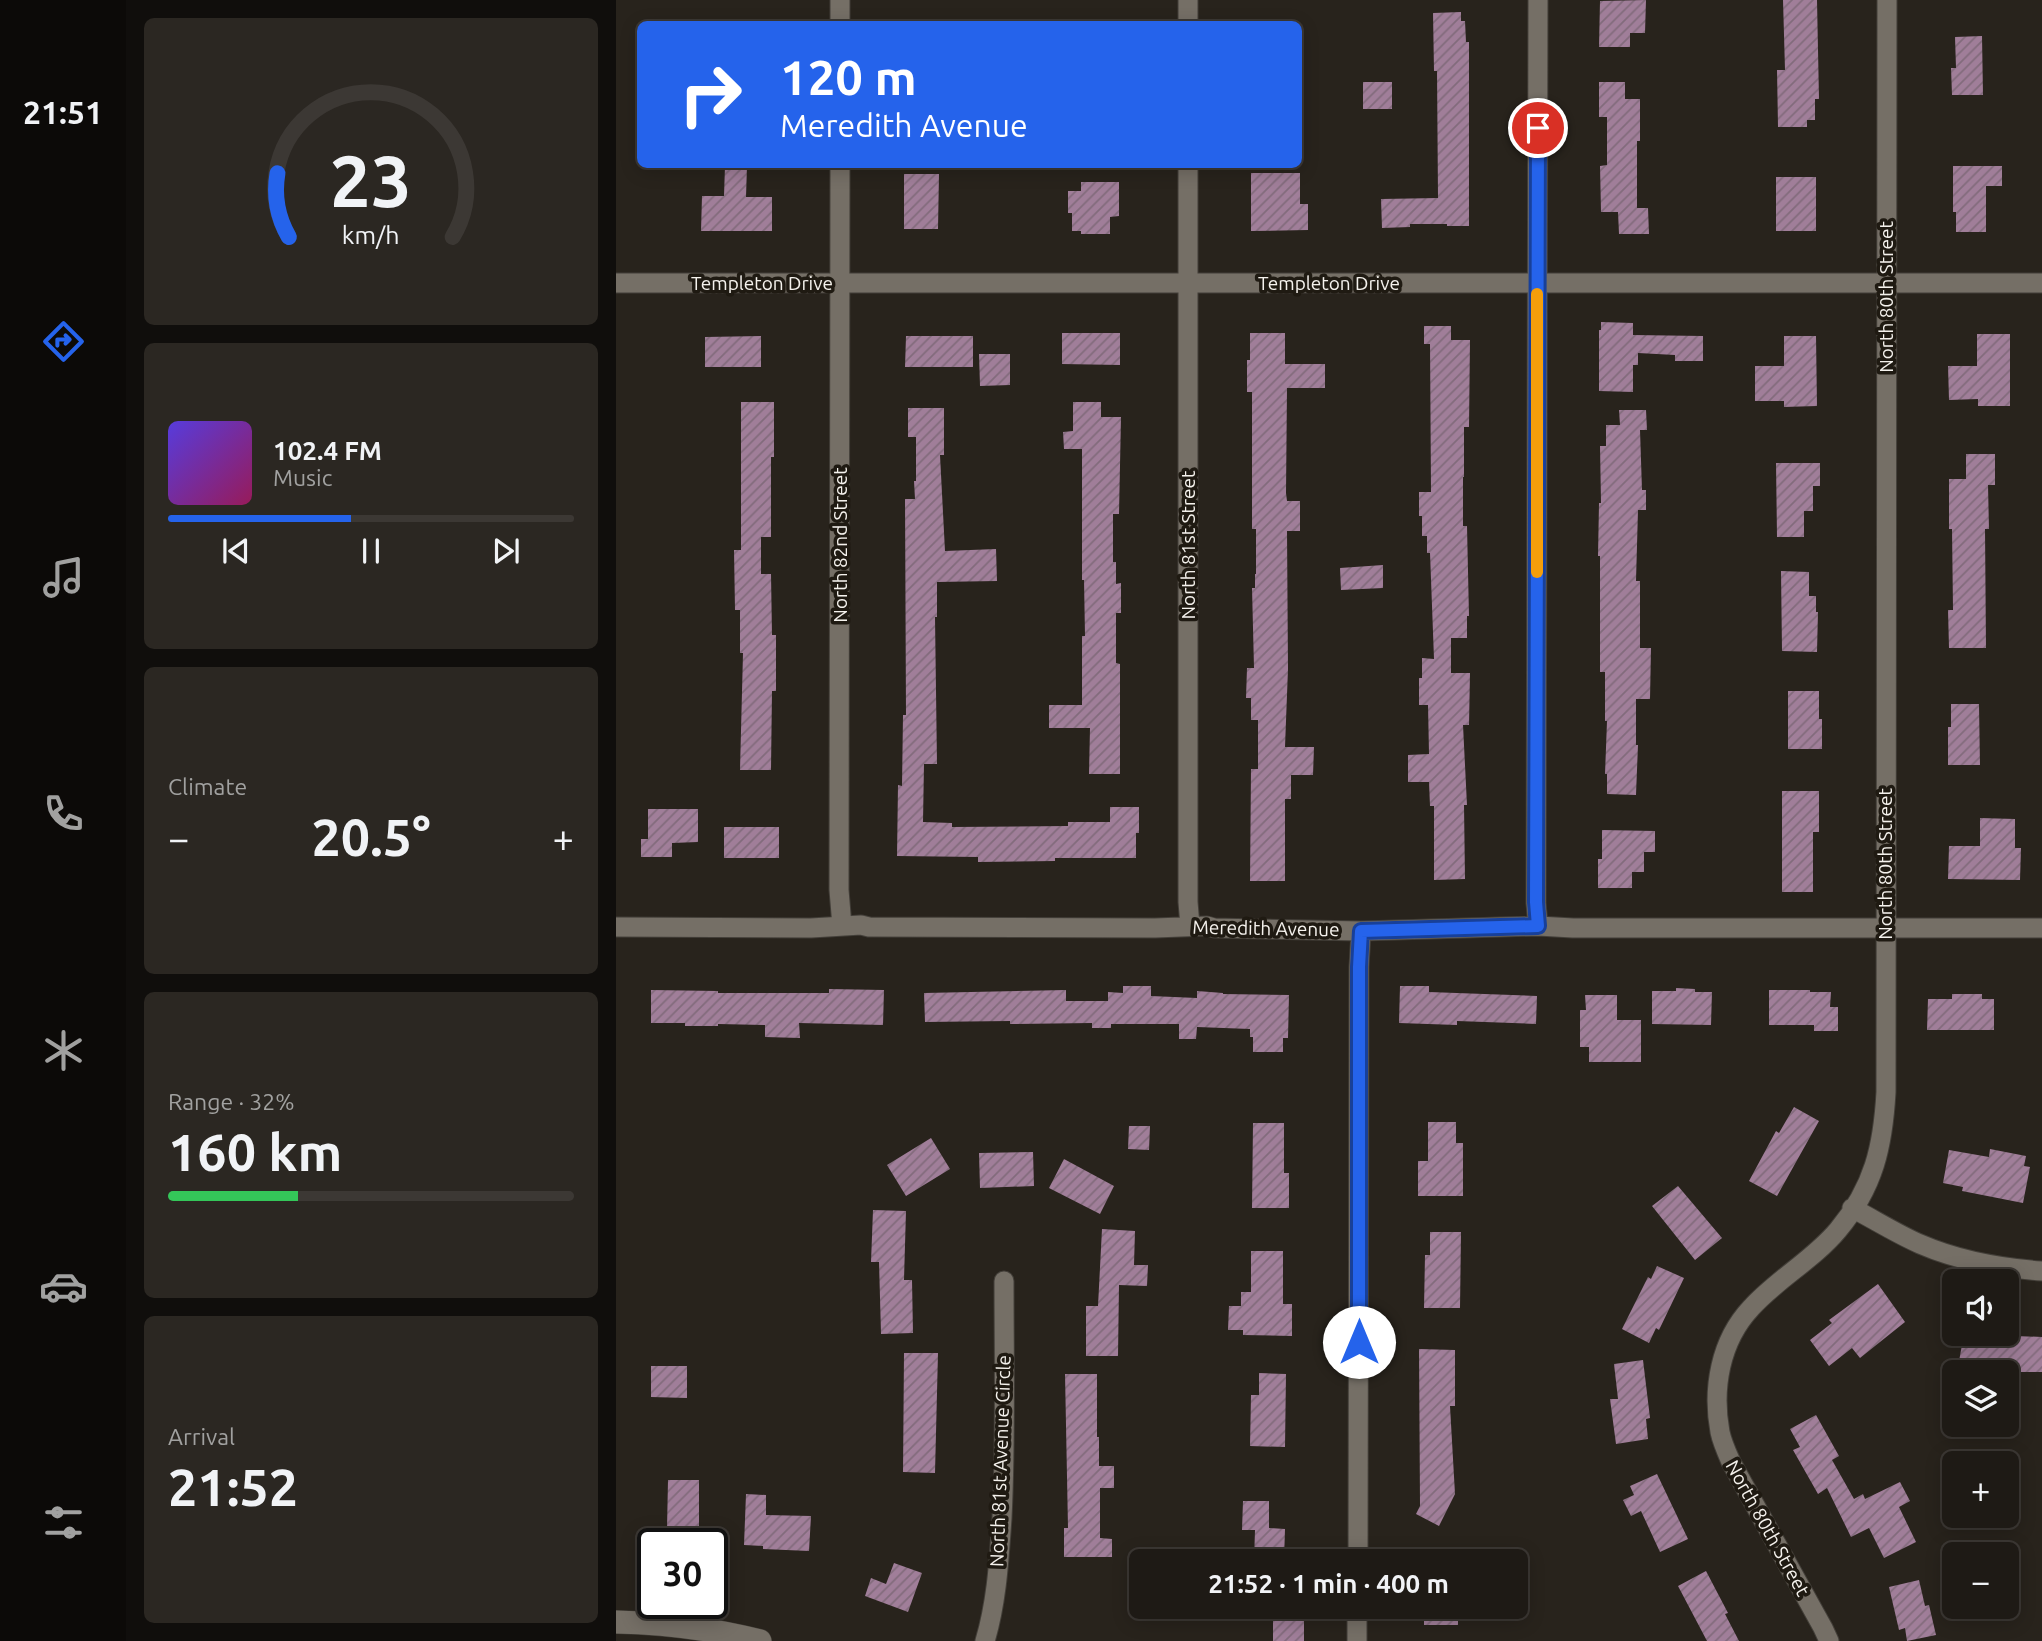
<!DOCTYPE html>
<html lang="en">
<head>
<meta charset="utf-8">
<style>
	body { margin:0; font-family:Ubuntu,sans-serif; background:#2b2722; color:#f1f3f6; height:100vh; display:flex; flex-direction:column; font-size:26px; white-space:nowrap }
	* { box-sizing:border-box; margin:0 }
	p { font-size:23px; color:#a1a1a0 }
	.icon { flex:none; width:38px; height:38px; fill:none; stroke:currentColor; stroke-width:2; stroke-linecap:round; stroke-linejoin:round }
	.map { position:relative; flex:1; overflow:hidden }
	.side { display:flex; flex-direction:column; gap:18px; padding:18px; background:#100e0c; width:490px }
	.side>* { flex:none }
	.top-card { position:absolute; left:21px; top:21px; width:665px; height:147px; border-radius:10px; box-shadow:0 4px 18px #0003,0 0 0 2px #3c3834; background:#2563eb; color:#fff; overflow:hidden }
	.fabs { position:absolute; left:1326px; top:1269px; display:grid; gap:14px }
	.fabs a { display:grid; place-items:center; width:77px; height:77px; border-radius:10px; background:#1e1a15; box-shadow:0 4px 18px #0003,0 0 0 2px #3c3834; font-size:35px }
	.speed { position:absolute; left:21px; top:1528px; display:flex; gap:14px; font-size:35px; font-weight:700; text-align:center }
	.speed>* { display:grid; place-content:center; width:91px; height:91px; border-radius:50%; background:#1e1a15; box-shadow:0 4px 18px #0003,0 0 0 2px #3c3834; line-height:1 }
	.speed .limit { border:4px solid #111; border-radius:10px; background:#fff; color:#111 }
	.pin { position:absolute; display:grid; place-items:center; width:60px; height:60px; color:#fff; margin:-30px; border:4px solid #fff; border-radius:50%; box-shadow:0 2px 7px #0007 }
	.me { position:absolute; width:77px; margin:-38px; rotate:0deg; stroke-linejoin:round; filter:drop-shadow(0 0 5px #0008) }
	.turn { display:flex; align-items:center; gap:24px; height:147px; padding:0 28px; font-size:32px }
	.turn .icon { width:91px; height:91px; stroke-width:2.5 }
	.turn b { display:block; font-size:49px; line-height:60px }
	.big { font-size:52px; font-weight:600; line-height:1.1 }
	.side .tile { flex:1; display:flex; flex-direction:column; justify-content:center; gap:10px; min-width:0; padding:0 24px; border-radius:10px; background:#2b2722 }
	.side .dial { align-items:center; gap:0 }
	.dial svg { height:182px; overflow:visible; fill:none; stroke:#3c3834; stroke-width:7; stroke-linecap:round; text-anchor:middle }
	.dial text { fill:#f1f3f6; stroke:none }
	.song { display:flex; align-items:center; gap:21px }
	.cover { width:84px; height:84px; border-radius:10px; background:linear-gradient(135deg,hsl(250 70% 55%),hsl(330 70% 35%)) }
	.played { height:7px; border-radius:4px; background:linear-gradient(90deg,#2563eb 45%,#3c3834 45%) }
	.keys { display:flex; justify-content:space-around; direction:ltr }
	.heat { display:flex; justify-content:space-between; align-items:center; font-size:38px; direction:ltr }
	.charge { height:10px; border-radius:5px; background:linear-gradient(90deg,#34c759 32%,#3c3834 0) }
	.trip { position:absolute; left:513px; top:1549px; width:399px; height:70px; border-radius:10px; background:#1e1a15; box-shadow:0 4px 18px #0003,0 0 0 2px #3c3834; font-weight:600; line-height:70px; text-align:center }
	main { display:flex; flex:1; min-height:0 }
	.dock { display:flex; flex-direction:column; width:126px; justify-content:space-around; align-items:center; background:#0c0a08; color:#a1a1a0 }
	.dock .icon { width:49px; height:49px }
	.dock .current { color:#2563eb }
	.dock b { font-size:32px; color:#f1f3f6 }
	.map>svg:first-child { display:block }
	.building { fill:url(#building-hatch) }
	.lines { fill:none; stroke-linecap:round; stroke-linejoin:round }
	.minor-casing { stroke:#433f39; stroke-width:21 }
	.tertiary-casing { stroke:#433f39; stroke-width:24 }
	.minor { stroke:#756f66; stroke-width:19 }
	.tertiary { stroke:#756f66; stroke-width:23 }
	.route-casing { stroke:#184099; stroke-width:18 }
	.route { stroke:#2563eb; stroke-width:12 }
	.slow { stroke:#f59e0b; stroke-width:12 }
	.labels { text-anchor:middle; dominant-baseline:central; stroke-width:7; stroke-linejoin:round; paint-order:stroke }
	.street-label { font-size:19px; fill:#f5f2ed; stroke:#1f1a12 }
</style>
</head>
<body>
<main>
<nav class="dock">
<b>21:51</b>
<svg class="icon current" aria-label="directions" viewBox="0 0 24 24"><path d="M12 3l9 9-9 9-9-9zM9 14v-3h6M13 9l2 2-2 2"/></svg>
<svg class="icon" aria-label="music" viewBox="0 0 24 24"><path d="M9 18V5l10-2v13"/><circle cx="6" cy="18" r="3"/><circle cx="16" cy="16" r="3"/></svg>
<svg class="icon" aria-label="phone" viewBox="0 0 24 24"><path d="M5 4h4l2 5-3 2q2 4 5 5l2-3 5 2v4C11 20 4 13 5 4z"/></svg>
<svg class="icon" aria-label="climate" viewBox="0 0 24 24"><path d="M12 3v18M4 7l16 10M4 17L20 7"/></svg>
<svg class="icon" aria-label="car" viewBox="0 0 24 24"><path d="M5 17H2v-5l4-1 3-4h7l3 4 3 1v5h-3M9 17h6M6 11h13"/><circle cx="7" cy="17" r="2"/><circle cx="17" cy="17" r="2"/></svg>
<svg class="icon" aria-label="filters" viewBox="0 0 24 24"><path d="M4 7h16M4 17h16"/><circle cx="9" cy="7" r="2"/><circle cx="15" cy="17" r="2"/></svg>
</nav>
<section class="side">
<div class="tile dial"><svg viewBox="0 0 100 80">
<path d="M14 69A42 42 0 1 1 86 69"/>
<path d="M14 69A42 42 0 0 1 9 41" stroke="#2563eb"/>
<text x="50" y="56" font-size="32" font-weight="700">23</text>
<text x="50" y="72" font-size="11">km/h</text>
</svg></div>
<div class="tile">
<div class="song"><i class="cover"></i><div><b>102.4 FM</b><p>Music</p></div></div>
<div class="played"></div>
<div class="keys"><svg class="icon" aria-label="previous" viewBox="0 0 24 24"><path d="M18 5L8 12l10 7zM5 5v14"/></svg><svg class="icon" aria-label="pause" viewBox="0 0 24 24"><path d="M8 5v14M16 5v14"/></svg><svg class="icon" aria-label="next" viewBox="0 0 24 24"><path d="M6 5l10 7-10 7zM19 5v14"/></svg></div>
</div>
<div class="tile"><p>Climate</p>
<div class="heat"><a>−</a><b class="big">20.5°</b><a>+</a></div>
</div>
<div class="tile"><p>Range · 32%</p><b class="big">160 km</b><div class="charge"></div></div>
<div class="tile"><p>Arrival</p><b class="big">21:52</b></div>
</section>
<div class="map">
<svg width="1426" height="1641" viewBox="0 0 1426 1641">
	<defs>
		<pattern id="building-hatch" width="6" height="6" patternUnits="userSpaceOnUse" patternTransform="scale(1.75)"><rect width="6" height="6" fill="#a07e99"/><path d="M-1 1l2-2M0 6l6-6M5 7l2-2" fill="none" stroke="#826b7c"/></pattern>
	</defs>
	<rect width="100%" height="100%" fill="#28231c"/>
	<path class="building" d="M 1030,0 L 1029,33 L 1014,33 L 1014,47 L 983,47 L 984,1 Z
		M 1167,0 L 1201,0 L 1203,99 L 1199,99 L 1199,120 L 1191,120 L 1191,127 L 1162,127 L 1161,70 L 1169,70 Z
		M 845,12 L 845,21 L 849,21 L 850,42 L 853,42 L 853,226 L 831,226 L 831,224 L 794,224 L 794,227 L 766,228 L 765,199 L 822,198 L 821,71 L 818,71 L 817,13 Z
		M 1366,36 L 1367,95 L 1336,95 L 1335,68 L 1340,68 L 1339,37 Z
		M 747,82 L 776,82 L 776,109 L 747,109 Z
		M 983,82 L 1009,82 L 1009,99 L 1024,99 L 1024,141 L 1021,141 L 1021,208 L 1032,208 L 1033,234 L 1003,234 L 1002,212 L 985,212 L 984,166 L 991,165 L 991,117 L 983,117 Z
		M 109,166 L 131,166 L 130,197 L 156,197 L 156,231 L 85,231 L 86,196 L 108,196 Z
		M 1337,166 L 1386,166 L 1386,186 L 1370,186 L 1370,232 L 1340,232 L 1340,212 L 1337,212 Z
		M 635,173 L 684,173 L 684,204 L 692,204 L 692,230 L 635,231 Z
		M 288,174 L 323,174 L 322,229 L 288,229 Z
		M 1160,177 L 1200,177 L 1200,231 L 1160,231 Z
		M 465,182 L 503,182 L 503,216 L 494,217 L 494,234 L 465,234 L 465,231 L 456,231 L 456,213 L 452,213 L 452,191 L 465,191 Z
		M 985,322 L 1017,323 L 1017,335 L 1087,336 L 1087,361 L 1059,361 L 1059,355 L 1022,353 L 1022,365 L 1017,365 L 1017,392 L 983,391 L 983,330 L 985,330 Z
		M 808,326 L 835,326 L 835,340 L 854,340 L 853,427 L 848,427 L 848,477 L 847,477 L 847,526 L 851,526 L 853,616 L 851,616 L 851,638 L 835,638 L 835,673 L 854,673 L 853,725 L 847,725 L 851,805 L 848,805 L 849,879 L 818,880 L 818,806 L 814,806 L 813,782 L 792,782 L 792,755 L 813,754 L 812,705 L 803,705 L 803,678 L 806,678 L 806,658 L 818,659 L 814,553 L 811,553 L 811,536 L 806,536 L 806,516 L 803,516 L 803,492 L 815,492 L 814,344 L 808,344 Z
		M 446,333 L 504,333 L 504,365 L 446,364 Z
		M 634,333 L 669,333 L 669,364 L 709,364 L 709,388 L 671,388 L 670,493 L 671,501 L 684,501 L 684,531 L 671,531 L 672,669 L 669,747 L 698,747 L 697,775 L 675,775 L 675,799 L 669,799 L 669,881 L 634,881 L 635,769 L 642,769 L 642,720 L 635,720 L 635,698 L 630,698 L 631,668 L 638,668 L 636,588 L 639,588 L 639,574 L 640,574 L 640,529 L 636,529 L 636,392 L 631,392 L 631,360 L 634,360 Z
		M 1361,334 L 1394,334 L 1394,406 L 1362,406 L 1362,399 L 1333,400 L 1332,366 L 1361,366 Z
		M 145,336 L 145,367 L 89,367 L 89,337 Z
		M 290,336 L 357,336 L 357,367 L 289,367 Z
		M 1168,336 L 1200,336 L 1201,406 L 1168,407 L 1168,401 L 1139,401 L 1139,366 L 1168,366 Z
		M 363,354 L 394,354 L 394,385 L 364,386 Z
		M 125,402 L 158,402 L 158,457 L 155,457 L 155,537 L 145,537 L 145,574 L 155,574 L 156,635 L 160,635 L 160,691 L 156,691 L 155,770 L 124,770 L 127,653 L 124,653 L 124,610 L 119,610 L 118,550 L 125,550 Z
		M 457,402 L 485,402 L 485,417 L 505,417 L 503,514 L 497,514 L 497,562 L 500,562 L 500,584 L 505,583 L 505,613 L 500,613 L 500,663 L 504,664 L 504,774 L 473,774 L 474,728 L 433,728 L 433,705 L 466,705 L 466,636 L 469,636 L 468,580 L 466,580 L 466,449 L 448,449 L 447,432 L 457,431 Z
		M 292,408 L 328,408 L 328,455 L 324,455 L 329,551 L 380,549 L 381,581 L 321,582 L 321,617 L 319,617 L 321,764 L 308,764 L 307,822 L 336,823 L 336,827 L 452,826 L 452,822 L 494,822 L 494,807 L 523,807 L 523,833 L 520,833 L 520,858 L 439,858 L 439,861 L 362,862 L 362,857 L 281,856 L 282,785 L 286,786 L 287,715 L 290,715 L 289,499 L 299,499 L 298,481 L 300,481 L 300,437 L 292,437 Z
		M 1003,410 L 1030,410 L 1031,430 L 1024,430 L 1026,490 L 1030,490 L 1030,510 L 1022,510 L 1020,581 L 1024,581 L 1024,648 L 1035,648 L 1034,699 L 1020,699 L 1020,745 L 1022,745 L 1020,795 L 991,794 L 991,774 L 989,774 L 991,721 L 989,721 L 989,672 L 984,672 L 984,556 L 982,556 L 983,503 L 985,503 L 984,446 L 990,446 L 990,425 L 1004,425 Z
		M 1350,454 L 1379,454 L 1379,485 L 1372,485 L 1373,529 L 1369,529 L 1370,648 L 1333,648 L 1332,610 L 1337,610 L 1336,529 L 1333,529 L 1333,479 L 1350,479 Z
		M 1160,463 L 1204,463 L 1204,486 L 1197,486 L 1197,511 L 1188,511 L 1188,537 L 1161,537 Z
		M 767,565 L 767,588 L 725,590 L 724,568 Z
		M 1165,571 L 1193,572 L 1193,596 L 1200,596 L 1200,612 L 1202,612 L 1201,652 L 1166,651 Z
		M 1172,691 L 1203,691 L 1203,719 L 1206,719 L 1206,749 L 1172,749 Z
		M 1335,704 L 1363,704 L 1364,765 L 1332,765 L 1332,727 L 1335,727 Z
		M 1166,791 L 1203,791 L 1203,832 L 1197,832 L 1197,892 L 1166,892 Z
		M 32,809 L 82,809 L 82,842 L 56,843 L 56,857 L 25,857 L 25,839 L 32,839 Z
		M 1364,818 L 1399,819 L 1399,848 L 1405,848 L 1404,880 L 1332,879 L 1333,846 L 1364,846 Z
		M 108,827 L 163,827 L 163,858 L 108,858 Z
		M 986,830 L 1039,831 L 1039,852 L 1028,852 L 1028,872 L 1016,872 L 1016,888 L 982,888 L 982,859 L 986,859 Z
		M 507,986 L 535,986 L 535,996 L 581,998 L 581,991 L 607,993 L 607,994 L 673,995 L 672,1038 L 667,1038 L 667,1052 L 637,1052 L 637,1037 L 634,1037 L 634,1029 L 581,1027 L 580,1039 L 563,1039 L 563,1024 L 495,1024 L 495,1028 L 476,1028 L 476,1023 L 394,1024 L 394,1021 L 309,1022 L 308,993 L 450,990 L 450,1001 L 492,1001 L 492,992 L 507,993 Z
		M 784,986 L 813,986 L 813,992 L 921,996 L 920,1024 L 841,1021 L 841,1025 L 783,1023 Z
		M 1060,988 L 1079,989 L 1079,992 L 1096,992 L 1095,1025 L 1036,1024 L 1036,991 L 1060,991 Z
		M 213,989 L 268,990 L 267,1025 L 183,1023 L 184,1038 L 149,1037 L 149,1025 L 102,1024 L 102,1026 L 69,1026 L 69,1023 L 35,1023 L 35,990 L 102,991 L 102,993 L 213,993 Z
		M 1153,990 L 1194,990 L 1194,992 L 1215,992 L 1214,1007 L 1222,1007 L 1222,1031 L 1198,1031 L 1198,1025 L 1153,1025 Z
		M 1336,994 L 1366,994 L 1366,999 L 1378,999 L 1378,1030 L 1311,1030 L 1312,999 L 1336,999 Z
		M 969,995 L 1001,995 L 1001,1020 L 1025,1020 L 1025,1062 L 973,1062 L 973,1047 L 964,1047 L 964,1010 L 970,1010 Z
		M 1178,1107 L 1203,1121 L 1161,1196 L 1133,1181 L 1160,1131 L 1163,1133 Z
		M 812,1122 L 840,1122 L 840,1143 L 847,1143 L 847,1196 L 802,1196 L 802,1161 L 812,1161 Z
		M 637,1123 L 668,1123 L 668,1173 L 673,1173 L 673,1208 L 636,1208 Z
		M 513,1126 L 534,1126 L 533,1150 L 512,1149 Z
		M 315,1138 L 334,1169 L 290,1196 L 271,1165 Z
		M 1374,1149 L 1410,1156 L 1408,1166 L 1414,1167 L 1407,1203 L 1346,1191 L 1347,1187 L 1327,1183 L 1333,1150 L 1373,1157 Z
		M 417,1152 L 418,1186 L 364,1188 L 363,1153 Z
		M 448,1159 L 498,1186 L 484,1214 L 433,1188 Z
		M 1062,1186 L 1106,1238 L 1079,1260 L 1036,1206 Z
		M 257,1210 L 290,1211 L 288,1280 L 296,1280 L 297,1333 L 265,1334 L 263,1262 L 255,1262 Z
		M 486,1229 L 519,1231 L 518,1265 L 532,1265 L 531,1286 L 503,1285 L 502,1356 L 470,1356 L 470,1306 L 482,1306 Z
		M 814,1232 L 845,1232 L 844,1308 L 808,1308 L 809,1255 L 814,1255 Z
		M 635,1251 L 667,1251 L 667,1304 L 676,1304 L 676,1336 L 627,1335 L 627,1330 L 612,1330 L 613,1306 L 625,1306 L 625,1292 L 635,1292 Z
		M 1041,1266 L 1068,1278 L 1043,1330 L 1040,1328 L 1033,1343 L 1006,1329 L 1032,1277 L 1035,1279 Z
		M 1262,1284 L 1289,1322 L 1244,1358 L 1236,1348 L 1213,1366 L 1194,1340 L 1216,1323 L 1213,1320 Z
		M 1348,1334 L 1426,1337 L 1426,1372 L 1341,1372 Z
		M 803,1349 L 839,1350 L 839,1406 L 834,1406 L 839,1494 L 823,1526 L 800,1514 L 804,1506 Z
		M 288,1353 L 322,1353 L 319,1473 L 287,1472 Z
		M 1027,1360 L 1034,1418 L 1030,1419 L 1032,1439 L 1000,1444 L 994,1399 L 1002,1399 L 998,1364 Z
		M 35,1366 L 71,1366 L 71,1398 L 35,1397 Z
		M 643,1373 L 670,1374 L 669,1447 L 634,1446 L 635,1395 L 643,1395 Z
		M 449,1374 L 481,1374 L 481,1437 L 483,1437 L 483,1466 L 498,1466 L 498,1488 L 484,1488 L 484,1538 L 496,1539 L 496,1557 L 448,1557 L 448,1528 L 452,1528 Z
		M 1200,1415 L 1223,1456 L 1216,1460 L 1238,1499 L 1247,1494 L 1249,1499 L 1284,1482 L 1294,1501 L 1283,1507 L 1300,1542 L 1268,1558 L 1253,1528 L 1235,1537 L 1211,1488 L 1202,1494 L 1177,1450 L 1184,1447 L 1174,1429 Z
		M 1041,1474 L 1072,1539 L 1044,1552 L 1025,1511 L 1015,1516 L 1007,1500 L 1018,1495 L 1014,1486 Z
		M 52,1480 L 83,1480 L 83,1529 L 51,1529 Z
		M 130,1494 L 150,1495 L 150,1515 L 195,1516 L 193,1551 L 147,1549 L 147,1546 L 128,1545 Z
		M 627,1501 L 653,1501 L 653,1528 L 669,1529 L 668,1561 L 638,1561 L 639,1530 L 626,1530 Z
		M 278,1563 L 306,1573 L 292,1612 L 249,1596 L 255,1578 L 270,1584 Z
		M 1090,1571 L 1112,1613 L 1109,1614 L 1123,1641 L 1091,1641 L 1062,1586 Z
		M 1303,1580 L 1309,1606 L 1313,1605 L 1320,1635 L 1291,1641 L 1289,1628 L 1283,1630 L 1273,1587 Z
		M 808,1606 L 842,1606 L 842,1625 L 808,1625 Z
		M 657,1616 L 688,1617 L 688,1641 L 657,1641 Z"/>
	<g class="lines">
		<defs>
			<path id="minor" d="M 224,0 L 224,24
				M 572,0 L 572,24
				M 922,0 L 920,903 L 922,926
				M 224,164 L 223,890 L 226,926
				M 572,164 L 572,902 L 574,926
				M 0,283 L 1426,283
				M 0,927 L 195,928 L 245,925 L 253,927 L 539,928 L 591,926 L 598,928 L 745,931 L 922,926 L 957,928 L 1426,928
				M 1236,1208 C 1259,1220 1281,1234 1304,1244 C 1343,1261 1384,1268 1426,1271
				M 742,1561 L 743,967 L 745,931
				M 369,1641 C 381,1601 383,1559 386,1518 C 390,1439 388,1360 388,1281
				M 741,1641 L 741,1606
				M 1213,1641 L 1207,1628 L 1115,1462 C 1111,1453 1106,1442 1104,1432 C 1096,1389 1104,1341 1135,1308 C 1161,1279 1197,1260 1222,1230 C 1258,1187 1267,1146 1270,1092 L 1271,0"/>
			<path id="tertiary" d="M 0,1622 C 49,1623 97,1629 144,1641"/>
		</defs>
		<use href="#minor" class="minor-casing"/>
		<use href="#tertiary" class="tertiary-casing"/>
		<use href="#minor" class="minor"/>
		<use href="#tertiary" class="tertiary"/>
	</g>
	<g class="lines">
		<defs>
			<path id="route" d="M 743,1342 L 743,967 L 745,931 L 922,926 L 920,902 L 922,128"/>
		</defs>
		<use href="#route" class="route-casing"/>
		<use href="#route" class="route"/>
		<path class="slow" d="M 921,572 L 921,294"/>
	</g>
	<g class="labels">
		<g class="street-label">
			<text x="146" y="283">Templeton Drive</text>
			<text x="713" y="283">Templeton Drive</text>
			<text transform="translate(1270 297) rotate(-90)">North 80th Street</text>
			<text transform="translate(224 545) rotate(-90)">North 82nd Street</text>
			<text transform="translate(572 545) rotate(-90)">North 81st Street</text>
			<text transform="translate(1269 864) rotate(-90)">North 80th Street</text>
			<text transform="translate(650 928) rotate(1)">Meredith Avenue</text>
			<text transform="translate(384 1461) rotate(-88)">North 81st Avenue Circle</text>
			<text transform="translate(1152 1528) rotate(61)">North 80th Street</text>
		</g>
	</g>
</svg>
<div class="fabs">
<a><svg class="icon" aria-label="sound" viewBox="0 0 24 24"><path d="M4 9h4l5-4v14l-5-4H4zM17 9q2 3 0 6"/></svg></a>
<a><svg class="icon" aria-label="layers" viewBox="0 0 24 24"><path d="M12 4l9 5-9 5-9-5zM3 14l9 5 9-5"/></svg></a>
<a>+</a>
<a>−</a>
</div>
<div class="speed"><div class="limit">30</div></div>
<div class="pin" style="left:922px;top:128px;background:#d93025"><svg class="icon" aria-label="arrive" viewBox="0 0 24 24"><path d="M6 21V4h12l-3 4 3 4H6"/></svg></div>
<svg class="me" style="left:743px;top:1342px" viewBox="-20 -20 40 40"><circle r="19" fill="#fff"/><path d="M0-13L10 11 0 6-10 11z" fill="#2563eb"/></svg>
<div class="trip">21:52 · 1 min · 400 m</div>
<div class="top-card">
<div class="turn"><svg class="icon" aria-label="right" viewBox="0 0 24 24"><path d="M7 20v-9h11M14 6l5 5-5 5"/></svg><div><b>120 m</b>Meredith Avenue</div></div>
</div>
</div>
</main>
</body>
</html>
